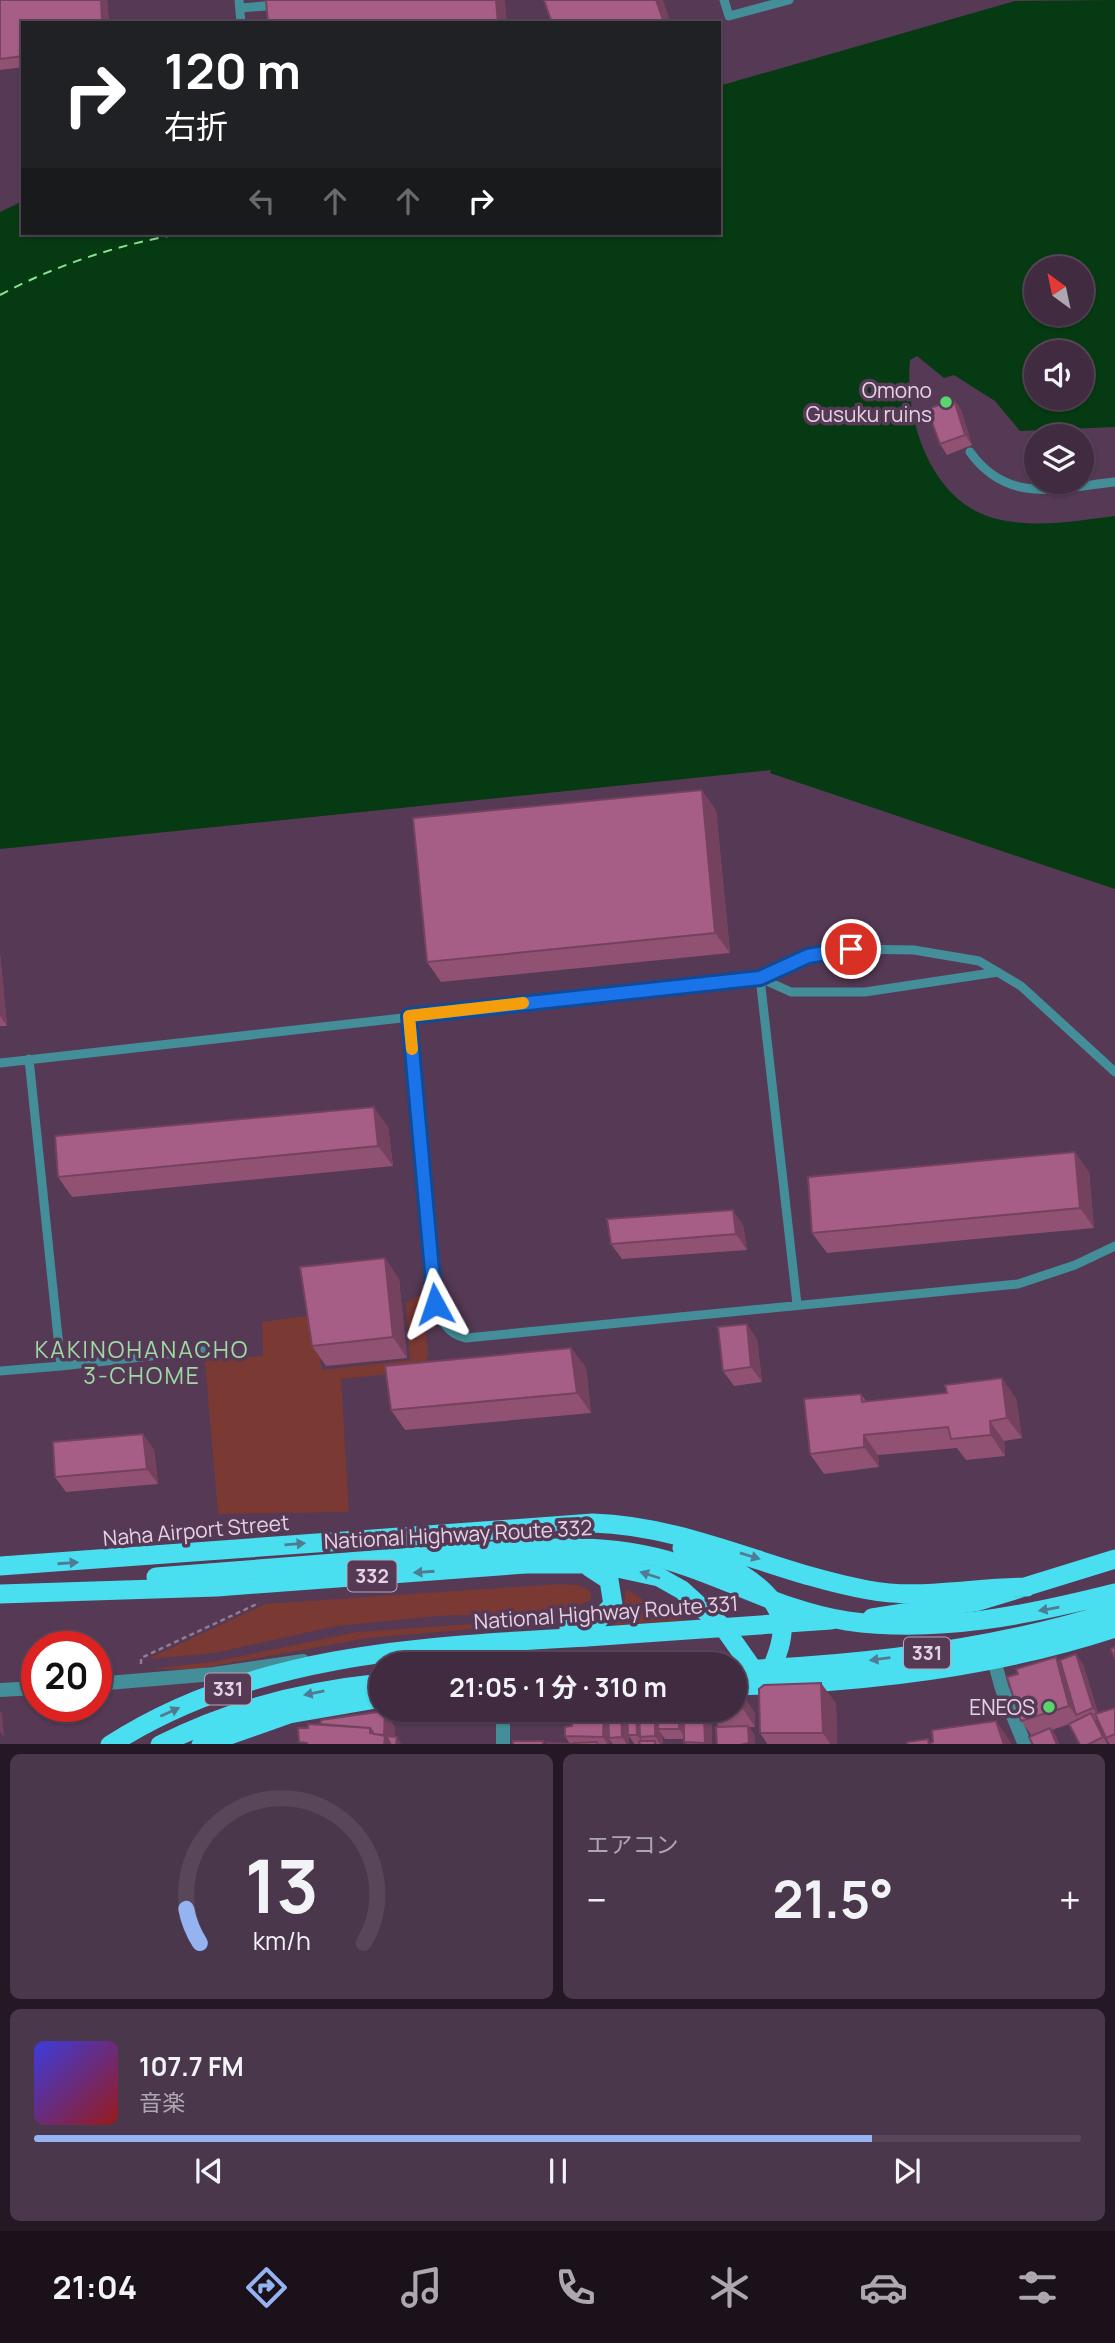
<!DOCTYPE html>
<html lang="ja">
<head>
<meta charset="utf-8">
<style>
	body { margin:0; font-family:Manrope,"Noto Sans JP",sans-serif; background:#4b374b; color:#f1f3f6; height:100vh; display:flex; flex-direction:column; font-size:26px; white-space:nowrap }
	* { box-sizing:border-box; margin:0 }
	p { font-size:23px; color:#aea7b1 }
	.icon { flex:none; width:38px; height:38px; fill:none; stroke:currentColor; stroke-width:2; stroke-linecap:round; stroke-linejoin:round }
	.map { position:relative; height:1744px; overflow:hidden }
	.panel { display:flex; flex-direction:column; gap:10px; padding:10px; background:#231823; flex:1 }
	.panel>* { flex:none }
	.hud { position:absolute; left:21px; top:21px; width:700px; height:214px; border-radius:0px; box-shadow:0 2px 5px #0004,0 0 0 2px #594759; background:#202124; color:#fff; overflow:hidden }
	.needle { width:46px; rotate:327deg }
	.controls { position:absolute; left:1024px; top:256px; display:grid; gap:14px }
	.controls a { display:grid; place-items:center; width:70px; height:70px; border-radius:50%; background:#402b40; box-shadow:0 2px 5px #0004,0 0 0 2px #594759; font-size:35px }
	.speed { position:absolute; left:21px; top:1631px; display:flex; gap:14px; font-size:35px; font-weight:700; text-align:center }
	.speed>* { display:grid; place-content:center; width:91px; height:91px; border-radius:50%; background:#402b40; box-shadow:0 2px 5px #0004,0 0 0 2px #594759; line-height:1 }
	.speed .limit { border:10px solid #d22; background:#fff; color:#111 }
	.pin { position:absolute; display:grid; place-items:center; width:60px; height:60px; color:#fff; margin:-30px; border:4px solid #fff; border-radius:50%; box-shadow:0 2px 7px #0007 }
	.me { position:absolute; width:77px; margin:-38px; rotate:355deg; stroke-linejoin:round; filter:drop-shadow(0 0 5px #0008) }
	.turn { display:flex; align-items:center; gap:24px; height:147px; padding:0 28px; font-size:32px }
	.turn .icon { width:91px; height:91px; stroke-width:2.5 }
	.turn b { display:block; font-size:49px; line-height:60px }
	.lanes { display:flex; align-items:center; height:66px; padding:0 28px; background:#0003; justify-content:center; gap:35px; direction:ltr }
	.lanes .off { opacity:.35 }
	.big { font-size:52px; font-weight:700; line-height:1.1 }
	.panel .tile { flex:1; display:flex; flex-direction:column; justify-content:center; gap:10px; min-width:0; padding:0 24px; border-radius:10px; background:#4b374b }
	.panel .dial { align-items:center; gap:0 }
	.dial svg { height:182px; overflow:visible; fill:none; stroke:#594759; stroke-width:7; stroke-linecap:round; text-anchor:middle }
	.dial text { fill:#f1f3f6; stroke:none }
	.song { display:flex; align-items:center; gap:21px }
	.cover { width:84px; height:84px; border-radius:10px; background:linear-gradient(135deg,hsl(240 70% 55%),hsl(0 70% 35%)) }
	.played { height:7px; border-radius:4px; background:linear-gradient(90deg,#95b2f1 80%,#594759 80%) }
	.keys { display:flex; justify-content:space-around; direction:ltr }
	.heat { display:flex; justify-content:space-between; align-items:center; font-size:38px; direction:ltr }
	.panel .tiles { flex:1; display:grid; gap:10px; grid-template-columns:1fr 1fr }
	.tile:last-child { grid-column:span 2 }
	.trip { position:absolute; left:369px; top:1652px; width:378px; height:70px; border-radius:35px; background:#402b40; box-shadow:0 2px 5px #0004,0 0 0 2px #594759; font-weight:700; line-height:70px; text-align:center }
	.tab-bar { display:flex; height:112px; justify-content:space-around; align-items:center; background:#1a111a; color:#aea7b1 }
	.tab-bar .icon { width:49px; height:49px }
	.tab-bar .current { color:#95b2f1 }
	.tab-bar b { font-size:32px; color:#f1f3f6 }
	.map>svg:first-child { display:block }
	.green { fill:#7b3933 }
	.water { fill:#053a12; fill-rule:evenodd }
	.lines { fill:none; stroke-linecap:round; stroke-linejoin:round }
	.ferry { stroke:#89e193; stroke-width:2; stroke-dasharray:9 7; stroke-linecap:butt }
	.path { stroke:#937b93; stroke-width:2.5; stroke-dasharray:5 3.5; stroke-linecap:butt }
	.service { stroke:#438e98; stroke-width:9 }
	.minor { stroke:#438e98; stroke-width:14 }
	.tertiary { stroke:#438e98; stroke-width:14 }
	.trunk { stroke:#49def0; stroke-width:19 }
	.trunk-bridge { stroke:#49def0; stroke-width:19 }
	.wall { fill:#905173 }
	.shaded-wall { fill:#75425e }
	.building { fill:#a75e86; stroke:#75425e; stroke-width:2 }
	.oneway { fill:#507b93 }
	.route-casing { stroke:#114b97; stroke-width:18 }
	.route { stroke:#1a73e8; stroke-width:12 }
	.slow { stroke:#f59e0b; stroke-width:12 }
	.poi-dot { fill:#5ad56e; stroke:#553955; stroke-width:2.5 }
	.labels { text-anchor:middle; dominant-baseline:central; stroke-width:7; stroke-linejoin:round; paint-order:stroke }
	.shield { fill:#553955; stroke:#b9a5b9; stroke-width:2 }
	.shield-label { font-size:19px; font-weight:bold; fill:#e4d3e4 }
	.poi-label { font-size:21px; fill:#e4d3e4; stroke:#553955; text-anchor:end }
	.street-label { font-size:21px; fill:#e4d3e4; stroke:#553955 }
	.neighbourhood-label { font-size:23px; letter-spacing:2px; fill:#9ddba3; stroke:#553955 }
</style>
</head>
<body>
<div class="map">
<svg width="1115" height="1745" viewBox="0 0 1115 1745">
	<rect width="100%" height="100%" fill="#553955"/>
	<path class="green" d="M 421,1294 L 428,1353 L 425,1366 L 418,1371 L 341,1379 L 349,1512 L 218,1514 L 205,1361 L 263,1356 L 262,1322 L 314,1315 L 322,1370 L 410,1360 L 406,1303 Z
		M 559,1584 L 579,1585 L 590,1591 L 591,1600 L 567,1611 L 437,1616 L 336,1626 L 214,1653 L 148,1659 L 265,1604 Z
		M 626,1589 L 664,1613 L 682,1615 L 683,1620 L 615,1625 L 624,1608 Z
		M 604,1599 L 595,1613 L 576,1620 L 368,1638 L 197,1669 L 150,1669 L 218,1661 L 357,1632 L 578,1617 L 594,1611 Z"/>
	<path class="water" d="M 1115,0 L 1115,427 L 1020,431 L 995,401 L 954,375 L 944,378 L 917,356 L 910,360 C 904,418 930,500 993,518 C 1034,529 1074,521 1115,516 L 1115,889 L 770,773 L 771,770 L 0,849 L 0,212 L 23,201 L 23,233 L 719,233 L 719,86 L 1015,1 ZM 1036,268 L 1082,268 L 1082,313 L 1036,313 ZM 1036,352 L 1082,352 L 1082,397 L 1036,397 Z"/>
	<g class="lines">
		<path class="ferry" d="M 0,295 C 58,264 120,244 185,233"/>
		<path class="path" d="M 141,1664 L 141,1658 L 259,1603"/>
		<path class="service" d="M 239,0 L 241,23
			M 724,0 L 729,16 L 789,0
			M 240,8 L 277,5
			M 970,452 C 1008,505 1058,488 1115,482
			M 760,978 L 797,1304
			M 760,978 L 791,992 L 865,992 L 998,972
			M 409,1016 L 435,1304 C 442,1321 447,1334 466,1338 L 1018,1284 L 1075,1265 L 1115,1246
			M 0,1063 L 760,978 L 808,956 L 851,949 L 914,950 L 979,961 L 1021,986 L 1115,1072
			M 61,1366 L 205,1350
			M 0,1371 L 61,1366 L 29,1059"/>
		<path class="minor" d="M 994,1660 L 1002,1689 L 1025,1745
			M 503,1710 L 503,1745"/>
		<path class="tertiary" d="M 96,1684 L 214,1674 L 303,1661
			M 0,1690 L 37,1688"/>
		<path class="trunk" d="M 682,1548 C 715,1558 777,1585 782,1624 C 784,1643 773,1664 767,1681
			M 0,1566 L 593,1523 C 689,1526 774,1573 868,1590 C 920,1600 974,1587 1027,1587
			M 156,1577 L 476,1552
			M 0,1594 L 217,1587 L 526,1564 L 599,1564 L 659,1577 L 682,1590 L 724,1628 L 765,1686
			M 872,1618 L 979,1601 L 1115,1559
			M 569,1629 L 596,1622 L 613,1605 L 609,1580 L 589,1567
			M 735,1686 C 862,1683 994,1668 1115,1628
			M 110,1745 C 252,1653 424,1646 587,1637 C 669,1632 750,1626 831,1620
			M 160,1745 C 230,1709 304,1691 382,1683
			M 201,1745 L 289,1714 L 382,1698"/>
		<path class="trunk-bridge" d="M 476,1552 C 544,1547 610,1542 676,1563 C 736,1582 783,1611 847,1621 C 937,1634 1028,1615 1115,1593
			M 735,1670 C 863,1665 993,1650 1115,1611"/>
	</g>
	<path class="wall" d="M 0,0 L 107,0 L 109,23 L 23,23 L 23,67 L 0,70 Z
		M 954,400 L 961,410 L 972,445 L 947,455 L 940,444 Z
		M 716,810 L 730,953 L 441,982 L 427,962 Z
		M 0,953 L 7,1026 L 0,1026 Z
		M 388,1127 L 393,1166 L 72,1197 L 58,1177 Z
		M 1089,1172 L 1094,1228 L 827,1253 L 812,1233 Z
		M 743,1225 L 747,1250 L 622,1259 L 611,1244 Z
		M 385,1258 L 399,1279 L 407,1358 L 326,1366 L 312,1346 Z
		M 757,1339 L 762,1382 L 734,1386 L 723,1371 Z
		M 571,1348 L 586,1368 L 591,1413 L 405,1430 L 391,1410 Z
		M 861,1394 L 866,1401 L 1016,1398 L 1022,1438 L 1004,1441 L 1005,1456 L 966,1460 L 957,1448 L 878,1455 L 879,1467 L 824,1474 L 810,1454 Z
		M 143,1434 L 154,1450 L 158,1484 L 66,1492 L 55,1477 Z
		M 1061,1663 L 1083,1664 L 1098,1713 L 1115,1708 L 1115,1745 L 1110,1745 L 1106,1738 L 1098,1720 L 1096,1720 L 1108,1745 L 1080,1745 L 1069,1724 L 1052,1730 L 1057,1738 L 1032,1736 L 1021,1721 Z
		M 735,1687 L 755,1713 L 755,1727 L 749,1727 L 755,1736 L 755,1745 L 717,1745 L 719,1727 L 707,1710 L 735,1710 Z
		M 836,1703 L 837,1745 L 768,1745 L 760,1733 Z
		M 564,1710 L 607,1710 L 608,1711 L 686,1710 L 686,1716 L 704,1716 L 712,1726 L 712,1745 L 686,1745 L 684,1739 L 665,1739 L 662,1735 L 663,1745 L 635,1745 L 629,1736 L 629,1745 L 613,1745 L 610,1740 L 610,1745 L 547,1745 L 570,1744 L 565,1736 L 572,1726 L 572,1721 Z"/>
	<path class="shaded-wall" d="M 101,0 L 107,0 L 109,23 L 102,23 Z
		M 496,0 L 505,0 L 507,23 L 498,23 Z
		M 656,0 L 663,0 L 671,23 L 664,23 Z
		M 954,400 L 961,410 L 972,445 L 965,435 Z
		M 702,790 L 716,810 L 730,953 L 715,933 Z
		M 0,953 L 7,1026 L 0,1016 Z
		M 374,1107 L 388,1127 L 393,1166 L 378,1146 Z
		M 1075,1152 L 1089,1172 L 1094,1228 L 1080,1208 Z
		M 733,1210 L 743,1225 L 747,1250 L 736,1234 Z
		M 385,1258 L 399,1279 L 407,1358 L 393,1337 Z
		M 747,1324 L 757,1339 L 762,1382 L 751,1367 Z
		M 571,1348 L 586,1368 L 591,1413 L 577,1393 Z
		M 1002,1378 L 1016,1398 L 1022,1438 L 1007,1418 Z
		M 990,1421 L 1004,1441 L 1005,1456 L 991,1435 Z
		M 143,1434 L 154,1450 L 158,1484 L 147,1469 Z
		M 864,1435 L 878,1455 L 879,1467 L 864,1447 Z
		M 1076,1654 L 1083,1664 L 1100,1719 L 1093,1708 Z
		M 1056,1657 L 1067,1672 L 1076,1715 L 1069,1706 Z
		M 821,1683 L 836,1703 L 837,1745 L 831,1745 L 823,1733 Z
		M 741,1692 L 755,1713 L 755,1727 L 741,1706 Z
		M 604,1710 L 607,1710 L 612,1717 L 609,1738 L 610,1740 L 610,1745 L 608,1745 L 603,1737 Z
		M 621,1710 L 627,1710 L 628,1711 L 629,1745 L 627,1745 L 622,1737 Z
		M 636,1710 L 643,1710 L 640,1737 L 644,1742 L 644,1745 L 637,1735 Z
		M 655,1710 L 662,1710 L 658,1729 L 662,1735 L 663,1745 L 661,1745 L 655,1736 Z
		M 679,1710 L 686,1710 L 686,1739 L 679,1729 Z
		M 0,1711 L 2,1714 L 4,1737 L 0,1731 Z
		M 385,1711 L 395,1727 L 395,1745 L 384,1745 Z
		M 1091,1713 L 1098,1724 L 1108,1745 L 1103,1737 Z
		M 704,1716 L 712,1726 L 712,1745 L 707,1745 L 705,1743 Z
		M 996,1721 L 1010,1741 L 1012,1745 L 1004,1745 Z
		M 748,1726 L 755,1736 L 755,1745 L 750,1745 L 749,1743 Z
		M 1050,1728 L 1057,1738 L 1060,1745 L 1057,1745 Z
		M 397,1737 L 402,1745 L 396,1745 Z"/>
	<path class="building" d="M 0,0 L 101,0 L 102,23 L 23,23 L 23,56 L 0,59 Z
		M 266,0 L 496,0 L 498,23 L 268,23 Z
		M 544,0 L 656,0 L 664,23 L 552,23 Z
		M 954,400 L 965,435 L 940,444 L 927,409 Z
		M 702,790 L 715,933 L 427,962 L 413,818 Z
		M 374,1107 L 378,1146 L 58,1177 L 55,1136 Z
		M 1075,1152 L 1080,1208 L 812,1233 L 808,1177 Z
		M 733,1210 L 736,1234 L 611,1244 L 607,1219 Z
		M 385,1258 L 393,1337 L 312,1346 L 300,1267 Z
		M 747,1324 L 751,1367 L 723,1371 L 718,1327 Z
		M 571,1348 L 577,1393 L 391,1410 L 385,1366 Z
		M 1002,1378 L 1007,1418 L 990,1421 L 991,1435 L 951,1439 L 948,1427 L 864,1435 L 864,1447 L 810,1454 L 804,1399 L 861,1394 L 862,1402 L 947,1393 L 945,1385 Z
		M 143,1434 L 147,1469 L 55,1477 L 53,1442 Z
		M 1115,1647 L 1115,1660 L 1111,1649 Z
		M 1076,1654 L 1093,1708 L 1076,1715 L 1060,1660 Z
		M 1056,1657 L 1069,1706 L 1021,1721 L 1007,1677 L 1018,1674 L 1016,1669 Z
		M 821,1683 L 823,1733 L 760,1733 L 759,1689 L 764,1685 Z
		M 735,1687 L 736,1687 L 741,1692 L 741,1706 L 735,1707 Z
		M 1115,1708 L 1115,1734 L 1106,1738 L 1095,1714 Z
		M 564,1710 L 604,1710 L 603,1737 L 565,1736 L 565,1727 L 572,1726 L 572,1711 Z
		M 608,1710 L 621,1710 L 622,1737 L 609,1738 Z
		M 627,1710 L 636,1710 L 637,1735 L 628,1735 Z
		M 639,1710 L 655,1710 L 655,1736 L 640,1737 Z
		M 658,1710 L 679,1710 L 679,1729 L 658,1729 Z
		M 385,1711 L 384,1735 L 374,1734 L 370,1728 L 320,1724 L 321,1720 Z
		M 1091,1713 L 1103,1737 L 1087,1745 L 1080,1745 L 1069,1724 Z
		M 684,1716 L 704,1716 L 705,1743 L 684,1742 Z
		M 996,1721 L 1004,1745 L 930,1745 L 930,1743 L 933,1742 L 932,1730 Z
		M 308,1724 L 370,1728 L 370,1733 L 385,1736 L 384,1745 L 307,1745 L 307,1743 L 299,1742 L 298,1728 L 308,1728 Z
		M 748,1726 L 749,1743 L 740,1745 L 717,1745 L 716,1727 Z
		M 1050,1728 L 1057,1745 L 1033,1745 L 1029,1737 Z
		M 386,1736 L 397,1737 L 396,1745 L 391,1745 Z
		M 928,1739 L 929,1745 L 907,1745 L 907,1742 Z
		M 513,1741 L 543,1741 L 543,1745 L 513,1745 Z
		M 639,1741 L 655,1741 L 655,1745 L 640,1745 Z
		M 597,1742 L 598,1745 L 574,1745 L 574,1743 Z
		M 547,1743 L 572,1744 L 572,1745 L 547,1745 Z"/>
	<defs><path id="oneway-solid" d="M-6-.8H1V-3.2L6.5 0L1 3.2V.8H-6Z" transform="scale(1.75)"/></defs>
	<g class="oneway">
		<use href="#oneway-solid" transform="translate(295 1544) rotate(-5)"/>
		<use href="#oneway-solid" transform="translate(750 1556) rotate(17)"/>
		<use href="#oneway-solid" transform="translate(68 1563) rotate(-4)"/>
		<use href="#oneway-solid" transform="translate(424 1572) rotate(176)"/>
		<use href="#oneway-solid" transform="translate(650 1575) rotate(-162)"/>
		<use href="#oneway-solid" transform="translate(1049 1609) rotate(170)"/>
		<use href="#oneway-solid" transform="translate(880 1659) rotate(173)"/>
		<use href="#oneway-solid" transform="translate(314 1693) rotate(168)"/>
		<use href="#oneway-solid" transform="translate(170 1712) rotate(-24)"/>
	</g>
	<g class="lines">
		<defs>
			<path id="route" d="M 435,1304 L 409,1016 L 760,978 L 808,956 L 851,949"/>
		</defs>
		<use href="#route" class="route-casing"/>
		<use href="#route" class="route"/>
		<path class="slow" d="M 412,1049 L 409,1016 L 523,1003"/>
	</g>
	<g class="poi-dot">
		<circle cx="946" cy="402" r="7"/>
		<circle cx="1049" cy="1707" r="7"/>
	</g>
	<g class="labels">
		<g class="shield">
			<rect x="347.5" y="1560.5" width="49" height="31" rx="5"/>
			<rect x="904" y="1637.5" width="46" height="31" rx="5"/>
			<rect x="205" y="1673.5" width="46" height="31" rx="5"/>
		</g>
		<g class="shield-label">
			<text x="372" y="1576">332</text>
			<text x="927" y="1653">331</text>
			<text x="228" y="1689">331</text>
		</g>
		<g class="poi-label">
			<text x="932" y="390">Omono<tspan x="932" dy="24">Gusuku ruins</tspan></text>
			<text x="1035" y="1707">ENEOS</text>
		</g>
		<g class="street-label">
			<text transform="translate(196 1530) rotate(-5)">Naha Airport Street</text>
			<text transform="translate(458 1534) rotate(-3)">National Highway Route 332</text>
			<text transform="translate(606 1612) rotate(-4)">National Highway Route 331</text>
		</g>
		<g class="neighbourhood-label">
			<text x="142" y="1349">KAKINOHANACHO<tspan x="142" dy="26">3-CHOME</tspan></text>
		</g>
	</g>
</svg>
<div class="controls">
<a><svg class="needle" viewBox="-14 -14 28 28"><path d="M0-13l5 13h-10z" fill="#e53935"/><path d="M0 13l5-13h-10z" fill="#aea7b1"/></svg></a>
<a><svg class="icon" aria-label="sound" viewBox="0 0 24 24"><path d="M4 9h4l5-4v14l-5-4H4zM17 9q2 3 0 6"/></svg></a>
<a><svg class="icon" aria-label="layers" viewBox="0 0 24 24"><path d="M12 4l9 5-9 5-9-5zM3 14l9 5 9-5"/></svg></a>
</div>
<div class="speed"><div class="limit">20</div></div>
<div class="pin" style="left:851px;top:949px;background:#d93025"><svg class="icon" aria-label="arrive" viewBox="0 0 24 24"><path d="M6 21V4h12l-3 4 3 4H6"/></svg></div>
<svg class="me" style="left:435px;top:1304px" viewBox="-20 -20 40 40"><path d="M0-17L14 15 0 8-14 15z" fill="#1a73e8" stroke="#fff" stroke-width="4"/></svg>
<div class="trip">21:05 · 1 分 · 310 m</div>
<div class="hud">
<div class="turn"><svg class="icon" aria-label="right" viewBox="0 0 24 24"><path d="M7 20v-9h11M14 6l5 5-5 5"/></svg><div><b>120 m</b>右折</div></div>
<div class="lanes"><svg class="icon off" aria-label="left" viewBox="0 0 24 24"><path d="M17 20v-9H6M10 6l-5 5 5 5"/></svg><svg class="icon off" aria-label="ahead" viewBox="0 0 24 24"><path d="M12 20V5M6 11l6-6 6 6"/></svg><svg class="icon off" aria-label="ahead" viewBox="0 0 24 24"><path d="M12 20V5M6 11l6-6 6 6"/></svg><svg class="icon" aria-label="right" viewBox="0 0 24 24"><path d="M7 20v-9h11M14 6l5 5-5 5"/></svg></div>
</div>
</div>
<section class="panel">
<div class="tiles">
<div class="tile dial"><svg viewBox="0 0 100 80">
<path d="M14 69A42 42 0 1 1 86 69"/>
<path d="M14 69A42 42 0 0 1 8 54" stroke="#95b2f1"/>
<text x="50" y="56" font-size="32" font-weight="700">13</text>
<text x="50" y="72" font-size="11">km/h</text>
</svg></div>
<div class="tile"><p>エアコン</p>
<div class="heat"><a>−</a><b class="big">21.5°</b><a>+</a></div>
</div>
<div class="tile">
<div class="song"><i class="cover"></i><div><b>107.7 FM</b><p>音楽</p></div></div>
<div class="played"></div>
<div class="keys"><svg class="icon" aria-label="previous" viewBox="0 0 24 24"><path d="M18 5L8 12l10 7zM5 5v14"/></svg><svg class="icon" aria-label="pause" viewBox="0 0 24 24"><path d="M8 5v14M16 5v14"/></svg><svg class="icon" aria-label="next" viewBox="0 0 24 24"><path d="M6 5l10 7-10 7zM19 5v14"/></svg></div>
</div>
</div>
</section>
<nav class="tab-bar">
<b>21:04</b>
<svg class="icon current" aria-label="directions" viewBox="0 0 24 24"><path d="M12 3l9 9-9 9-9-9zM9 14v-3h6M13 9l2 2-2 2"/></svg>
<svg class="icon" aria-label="music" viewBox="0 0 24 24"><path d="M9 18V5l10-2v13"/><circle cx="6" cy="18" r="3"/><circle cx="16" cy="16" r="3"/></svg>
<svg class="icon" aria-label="phone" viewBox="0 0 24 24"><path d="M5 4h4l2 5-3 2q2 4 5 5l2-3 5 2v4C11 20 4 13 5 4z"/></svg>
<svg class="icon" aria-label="climate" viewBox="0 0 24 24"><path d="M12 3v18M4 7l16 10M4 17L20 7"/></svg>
<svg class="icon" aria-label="car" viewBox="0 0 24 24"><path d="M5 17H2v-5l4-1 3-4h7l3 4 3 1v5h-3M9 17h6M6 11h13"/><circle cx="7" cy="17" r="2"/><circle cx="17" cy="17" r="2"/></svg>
<svg class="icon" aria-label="filters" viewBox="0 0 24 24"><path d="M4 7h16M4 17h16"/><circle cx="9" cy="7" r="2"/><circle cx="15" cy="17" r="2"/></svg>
</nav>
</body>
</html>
